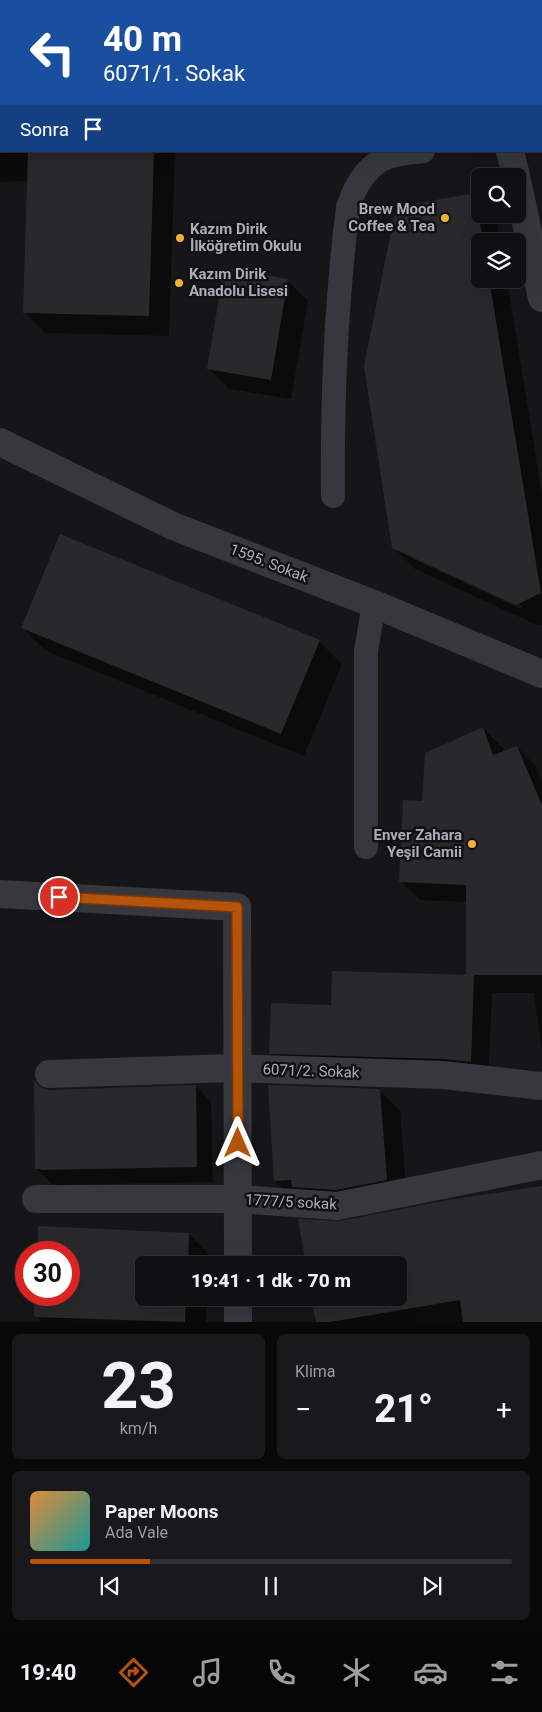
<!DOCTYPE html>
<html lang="tr">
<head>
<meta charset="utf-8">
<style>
	body { margin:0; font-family:Roboto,sans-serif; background:#19191b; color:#f1f3f6; height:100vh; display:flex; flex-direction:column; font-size:19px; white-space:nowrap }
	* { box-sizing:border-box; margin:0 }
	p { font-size:16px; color:#9c9d9f }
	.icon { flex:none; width:28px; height:28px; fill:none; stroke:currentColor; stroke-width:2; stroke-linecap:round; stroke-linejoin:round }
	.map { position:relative; height:1322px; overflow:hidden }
	.side { display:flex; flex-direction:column; gap:12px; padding:12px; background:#09090a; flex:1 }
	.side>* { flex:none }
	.hud { position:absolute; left:0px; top:0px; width:542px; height:152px; box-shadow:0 5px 20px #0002,0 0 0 1px #303032; background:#1a4fa0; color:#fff; overflow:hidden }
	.tools { position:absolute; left:471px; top:168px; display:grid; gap:10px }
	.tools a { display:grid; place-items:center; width:55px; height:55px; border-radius:8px; background:#101012; box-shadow:0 5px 20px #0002,0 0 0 1px #303032; font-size:25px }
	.speed { position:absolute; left:15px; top:1241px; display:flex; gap:10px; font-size:25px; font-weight:700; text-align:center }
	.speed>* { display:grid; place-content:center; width:65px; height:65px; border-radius:50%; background:#101012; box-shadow:0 5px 20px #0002,0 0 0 1px #303032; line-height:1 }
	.speed .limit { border:8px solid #d22; background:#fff; color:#111 }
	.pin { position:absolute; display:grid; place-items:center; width:42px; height:42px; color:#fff; margin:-21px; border:2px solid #fff; border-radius:50%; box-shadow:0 1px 5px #0007 }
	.me { position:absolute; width:55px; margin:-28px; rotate:0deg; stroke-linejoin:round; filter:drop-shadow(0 0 4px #0008) }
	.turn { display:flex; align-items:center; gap:18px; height:105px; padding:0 20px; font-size:22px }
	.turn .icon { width:65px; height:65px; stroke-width:2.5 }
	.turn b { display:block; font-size:35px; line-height:42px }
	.then { display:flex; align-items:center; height:48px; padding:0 20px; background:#0003; gap:10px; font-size:19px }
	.big { font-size:38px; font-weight:800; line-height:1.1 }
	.side .card { flex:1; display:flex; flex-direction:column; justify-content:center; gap:8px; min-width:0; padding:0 18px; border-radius:8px; background:#19191b }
	.side .dial { align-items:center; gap:0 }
	.dial b { font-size:65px; line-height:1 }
	.song { display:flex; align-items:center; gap:15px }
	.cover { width:60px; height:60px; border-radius:8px; background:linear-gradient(135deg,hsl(30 70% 55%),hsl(180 70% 35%)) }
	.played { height:5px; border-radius:2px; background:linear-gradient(90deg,#b45309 25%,#303032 25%) }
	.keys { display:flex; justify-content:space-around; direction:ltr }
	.heat { display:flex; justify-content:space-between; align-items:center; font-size:28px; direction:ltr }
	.side .tiles { flex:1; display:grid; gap:12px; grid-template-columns:1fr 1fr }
	.card:last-child { grid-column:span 2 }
	.trip { position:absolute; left:135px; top:1256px; width:272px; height:50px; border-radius:8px; background:#101012; box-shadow:0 5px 20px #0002,0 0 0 1px #303032; font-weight:800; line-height:50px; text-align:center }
	.tabs { display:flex; height:80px; justify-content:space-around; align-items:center; background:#060607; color:#9c9d9f }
	.tabs .icon { width:35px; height:35px }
	.tabs .current { color:#b45309 }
	.tabs b { font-size:22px; color:#f1f3f6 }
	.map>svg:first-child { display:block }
	.shadow { fill:#0007; fill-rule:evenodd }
	.building { fill:#29292c }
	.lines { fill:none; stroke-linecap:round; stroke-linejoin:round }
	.service { stroke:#37383d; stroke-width:24 }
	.minor { stroke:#37383d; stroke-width:28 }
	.trunk { stroke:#5b5e65; stroke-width:28 }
	.route-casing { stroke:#753606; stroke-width:12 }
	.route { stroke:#b45309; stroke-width:9 }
	.poi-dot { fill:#f2b134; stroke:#111113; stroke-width:2 }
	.labels { text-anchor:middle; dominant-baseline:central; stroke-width:5; stroke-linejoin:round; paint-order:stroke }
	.poi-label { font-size:15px; font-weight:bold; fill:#a8adb8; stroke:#111113; text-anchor:end }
	.street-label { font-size:15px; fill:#a8adb8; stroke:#111113 }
</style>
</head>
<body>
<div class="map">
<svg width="542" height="1322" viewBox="0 0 542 1322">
	<rect width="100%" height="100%" fill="#161618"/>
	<path class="shadow" d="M 0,90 L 1,90 L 1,151 L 175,151 L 169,336 L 45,333 L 25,313 L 29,181 L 0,182 Z
		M 474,195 L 480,200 L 480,214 L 493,214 L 496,217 L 500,241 L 480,241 L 480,279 L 507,279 L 542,494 L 542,625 L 539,626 L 415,569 L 393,547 ZM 411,555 L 522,606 L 521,609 L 411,558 Z
		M 287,280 L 308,301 L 291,399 L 229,389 L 209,369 Z
		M 23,628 L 319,641 L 342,664 L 304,756 L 46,651 Z
		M 483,728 L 502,747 L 504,752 L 517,747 L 536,766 L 542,781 L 542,1051 L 534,993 L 492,993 L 488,1080 L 288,1071 L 270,1053 L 332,1007 L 469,976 L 467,902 L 420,900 L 401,881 L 424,802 Z
		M 196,1086 L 211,1102 L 213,1182 L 58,1185 L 52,1184 L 36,1168 L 41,1089 L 49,1091 Z
		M 379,1090 L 400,1110 L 407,1200 L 296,1201 L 275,1181 Z
		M 542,1188 L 542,1322 L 317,1322 L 313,1298 L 399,1298 L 399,1265 L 307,1265 L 340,1223 Z
		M 39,1228 L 189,1234 L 209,1254 L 209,1265 L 144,1265 L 144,1298 L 207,1298 L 206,1322 L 41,1322 L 36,1316 L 36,1295 L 69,1295 L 69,1252 L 38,1252 Z"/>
	<path class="building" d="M 28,151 L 154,151 L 149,316 L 23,313 Z
		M 475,193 L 483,241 L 480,241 L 480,279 L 489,279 L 541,593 L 516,605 L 392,548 L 364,366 L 396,207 Z
		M 224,268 L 288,279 L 271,380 L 207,369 Z
		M 60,534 L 320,640 L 281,734 L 21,628 Z
		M 483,727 L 493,755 L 517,746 L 542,805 L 542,975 L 466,975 L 466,885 L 399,882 L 403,800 L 422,801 L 425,753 Z
		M 332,971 L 474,975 L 471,1062 L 444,1059 L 269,1054 L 271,1003 L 331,1005 Z
		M 34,1080 L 41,1088 L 50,1090 L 196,1085 L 197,1167 L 41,1170 L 41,1169 L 35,1169 Z
		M 268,1085 L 380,1089 L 387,1180 L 336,1190 L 292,1187 L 291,1180 L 274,1181 Z
		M 542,1186 L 542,1322 L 463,1322 L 460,1300 L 330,1322 L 316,1322 L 311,1298 L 399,1298 L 399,1265 L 306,1265 L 298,1219 L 340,1221 L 448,1200 Z
		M 38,1226 L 189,1233 L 188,1265 L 144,1265 L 144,1298 L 186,1298 L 185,1322 L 34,1317 L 35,1295 L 69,1295 L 69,1252 L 37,1252 Z"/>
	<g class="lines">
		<path class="service" d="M 333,496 C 332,399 336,303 348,207 C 355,186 367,165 388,157 C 399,153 413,153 423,151
			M 366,847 L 366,651 L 374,604"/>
		<path class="minor" d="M 510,151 L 516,176
			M 518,185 L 542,298
			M 0,442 L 173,526 L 374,604 L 542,674
			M 0,894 L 237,907 L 238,1265
			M 49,1074 L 232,1068 L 443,1075 L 542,1086
			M 36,1199 L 238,1199 L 337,1206 L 542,1165
			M 238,1298 L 238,1322"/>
		<path class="trunk" d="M 342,0 L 346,1
			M 541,64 L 542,64"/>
	</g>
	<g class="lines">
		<defs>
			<path id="route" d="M 59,897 L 237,907 L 238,1143"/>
		</defs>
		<use href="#route" class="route-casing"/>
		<use href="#route" class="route"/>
	</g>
	<g class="poi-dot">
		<circle cx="445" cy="218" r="5"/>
		<circle cx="180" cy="238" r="5"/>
		<circle cx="179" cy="283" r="5"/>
		<circle cx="472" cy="844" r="5"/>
	</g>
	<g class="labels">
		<g class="poi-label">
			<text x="435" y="209">Brew Mood<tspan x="435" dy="17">Coffee &amp; Tea</tspan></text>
			<text x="190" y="229" text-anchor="start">Kazım Dirik<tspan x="190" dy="17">İlköğretim Okulu</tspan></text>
			<text x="189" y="274" text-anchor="start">Kazım Dirik<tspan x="189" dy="17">Anadolu Lisesi</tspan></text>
			<text x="462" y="835">Enver Zahara<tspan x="462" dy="17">Yeşil Camii</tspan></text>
		</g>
		<g class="street-label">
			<text transform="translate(269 563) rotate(21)">1595. Sokak</text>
			<text transform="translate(311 1071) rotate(2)">6071/2. Sokak</text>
			<text transform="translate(291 1202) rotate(3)">1777/5 sokak</text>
		</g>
	</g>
</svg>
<div class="tools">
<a><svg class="icon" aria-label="search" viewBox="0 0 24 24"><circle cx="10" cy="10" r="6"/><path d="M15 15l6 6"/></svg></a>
<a><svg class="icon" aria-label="layers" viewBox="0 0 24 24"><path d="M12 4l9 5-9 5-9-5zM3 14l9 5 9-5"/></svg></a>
</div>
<div class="speed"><div class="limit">30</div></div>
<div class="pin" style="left:59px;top:897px;background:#d93025"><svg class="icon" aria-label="arrive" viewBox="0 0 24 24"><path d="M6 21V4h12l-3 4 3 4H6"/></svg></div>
<svg class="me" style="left:238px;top:1143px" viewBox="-20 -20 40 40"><path d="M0-17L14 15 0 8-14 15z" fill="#b45309" stroke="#fff" stroke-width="4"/></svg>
<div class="trip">19:41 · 1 dk · 70 m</div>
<div class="hud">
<div class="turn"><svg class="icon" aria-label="left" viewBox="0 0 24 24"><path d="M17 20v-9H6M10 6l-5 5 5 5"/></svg><div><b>40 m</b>6071/1. Sokak</div></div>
<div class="then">Sonra<svg class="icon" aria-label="arrive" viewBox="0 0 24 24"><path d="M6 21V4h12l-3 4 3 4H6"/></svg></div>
</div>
</div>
<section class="side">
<div class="tiles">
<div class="card dial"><b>23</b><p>km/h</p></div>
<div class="card"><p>Klima</p>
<div class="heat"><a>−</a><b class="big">21°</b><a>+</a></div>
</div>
<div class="card">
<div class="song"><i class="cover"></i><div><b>Paper Moons</b><p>Ada Vale</p></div></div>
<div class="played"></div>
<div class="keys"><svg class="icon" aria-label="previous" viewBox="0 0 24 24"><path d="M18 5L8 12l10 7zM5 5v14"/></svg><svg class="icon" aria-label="pause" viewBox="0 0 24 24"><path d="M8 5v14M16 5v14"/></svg><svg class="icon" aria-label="next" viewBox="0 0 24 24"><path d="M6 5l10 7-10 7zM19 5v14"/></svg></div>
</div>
</div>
</section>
<nav class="tabs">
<b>19:40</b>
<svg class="icon current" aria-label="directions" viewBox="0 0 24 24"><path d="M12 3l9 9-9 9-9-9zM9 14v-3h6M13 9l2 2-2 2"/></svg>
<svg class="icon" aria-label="music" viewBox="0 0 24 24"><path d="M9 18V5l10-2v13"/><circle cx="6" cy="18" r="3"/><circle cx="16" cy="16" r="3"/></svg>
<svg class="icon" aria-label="phone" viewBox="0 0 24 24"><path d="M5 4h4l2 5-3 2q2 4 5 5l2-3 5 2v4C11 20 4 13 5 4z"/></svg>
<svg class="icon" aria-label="climate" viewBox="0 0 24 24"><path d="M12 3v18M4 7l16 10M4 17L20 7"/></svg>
<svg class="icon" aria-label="car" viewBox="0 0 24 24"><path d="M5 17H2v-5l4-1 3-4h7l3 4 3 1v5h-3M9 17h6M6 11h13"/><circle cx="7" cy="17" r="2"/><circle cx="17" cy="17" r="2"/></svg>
<svg class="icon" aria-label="filters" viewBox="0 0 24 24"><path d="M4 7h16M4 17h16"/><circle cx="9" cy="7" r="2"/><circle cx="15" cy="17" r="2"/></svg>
</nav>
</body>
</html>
